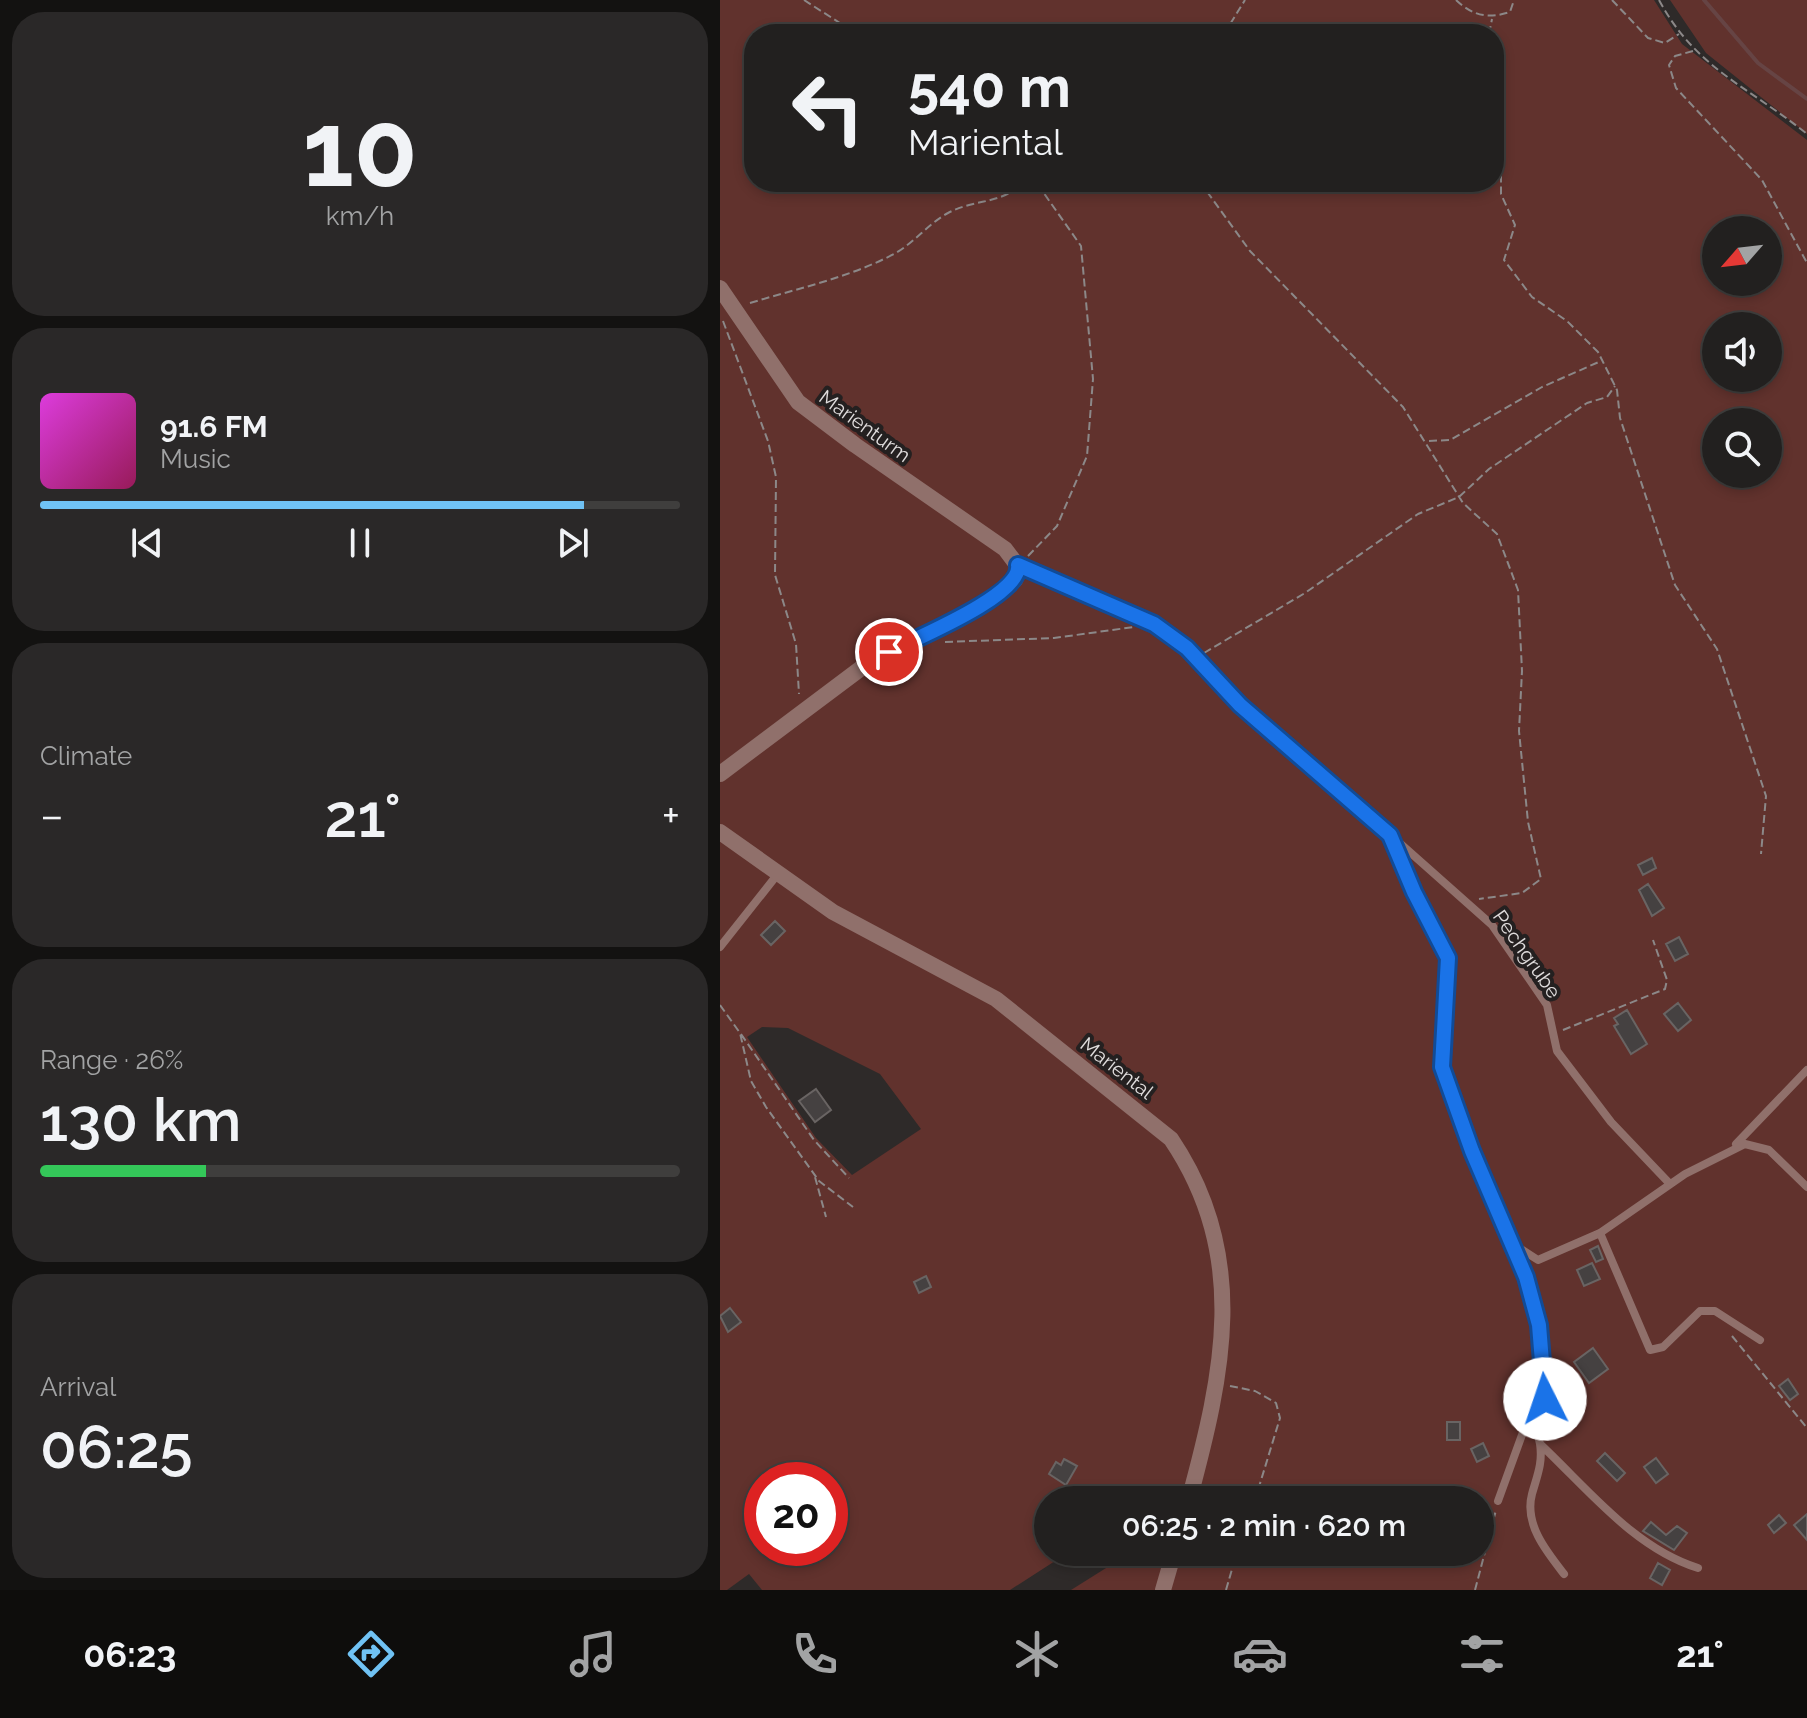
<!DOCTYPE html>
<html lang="en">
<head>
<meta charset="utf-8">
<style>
	body { margin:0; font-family:Raleway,sans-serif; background:#2a2828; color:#f1f3f6; height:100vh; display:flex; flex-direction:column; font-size:30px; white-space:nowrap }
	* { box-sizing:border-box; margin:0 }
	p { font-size:26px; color:#a2a3a4 }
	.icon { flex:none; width:44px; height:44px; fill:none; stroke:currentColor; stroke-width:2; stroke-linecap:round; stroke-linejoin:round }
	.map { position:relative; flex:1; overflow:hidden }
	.panel { display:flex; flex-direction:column; gap:12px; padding:12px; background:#131211; width:720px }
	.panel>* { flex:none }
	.banner { position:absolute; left:24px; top:24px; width:760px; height:168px; border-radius:32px; box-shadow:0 4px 12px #0003,0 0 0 2px #3f3e3d; background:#22201f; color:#f1f3f6; overflow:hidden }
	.needle { width:52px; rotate:242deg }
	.controls { position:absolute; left:982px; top:216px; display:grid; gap:16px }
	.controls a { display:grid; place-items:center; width:80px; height:80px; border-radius:50%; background:#22201f; box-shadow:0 4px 12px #0003,0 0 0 2px #3f3e3d; font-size:40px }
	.speed { position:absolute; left:24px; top:1462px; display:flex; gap:16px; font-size:40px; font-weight:700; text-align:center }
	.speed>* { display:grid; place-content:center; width:104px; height:104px; border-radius:50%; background:#22201f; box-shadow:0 4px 12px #0003,0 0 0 2px #3f3e3d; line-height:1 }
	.speed .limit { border:12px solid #d22; background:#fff; color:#111 }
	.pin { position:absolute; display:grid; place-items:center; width:68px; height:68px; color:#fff; margin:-34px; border:4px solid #fff; border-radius:50%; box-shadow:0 2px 8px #0007 }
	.me { position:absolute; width:88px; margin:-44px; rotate:356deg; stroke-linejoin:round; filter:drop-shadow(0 0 6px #0008) }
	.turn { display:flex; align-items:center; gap:28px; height:168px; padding:0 32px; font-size:36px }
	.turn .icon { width:104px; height:104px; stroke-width:2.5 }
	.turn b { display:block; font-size:56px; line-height:68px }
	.big { font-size:60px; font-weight:600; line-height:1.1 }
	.panel .card { flex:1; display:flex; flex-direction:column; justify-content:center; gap:12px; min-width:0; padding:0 28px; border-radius:32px; background:#2a2828 }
	.panel .dial { align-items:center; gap:0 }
	.dial b { font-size:104px; line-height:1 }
	.song { display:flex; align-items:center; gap:24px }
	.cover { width:96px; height:96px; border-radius:12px; background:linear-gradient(135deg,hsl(300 70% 55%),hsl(330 70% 35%)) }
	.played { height:8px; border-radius:4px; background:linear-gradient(90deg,#70c2f4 85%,#3f3e3d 85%) }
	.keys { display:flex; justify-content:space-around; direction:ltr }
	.heat { display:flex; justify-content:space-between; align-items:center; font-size:44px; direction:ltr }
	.charge { height:12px; border-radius:6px; background:linear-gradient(90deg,#34c759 26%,#3f3e3d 0) }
	.trip { position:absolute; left:314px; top:1486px; width:460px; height:80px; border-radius:40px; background:#22201f; box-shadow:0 4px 12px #0003,0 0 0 2px #3f3e3d; font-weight:600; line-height:80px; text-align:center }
	.dock { display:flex; height:128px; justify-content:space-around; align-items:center; background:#0e0d0c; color:#a2a3a4 }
	.dock .icon { width:56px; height:56px }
	.dock .on { color:#70c2f4 }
	.dock b { font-size:36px; color:#f1f3f6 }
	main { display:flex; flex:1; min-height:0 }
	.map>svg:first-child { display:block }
	.green { fill:#61322d; fill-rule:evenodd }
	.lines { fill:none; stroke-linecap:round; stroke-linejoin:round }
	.stream { stroke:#644; stroke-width:4 }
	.building { fill:#454141; stroke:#696463; stroke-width:2 }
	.path { stroke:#8c8888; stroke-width:2; stroke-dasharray:8 4; stroke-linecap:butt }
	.service { stroke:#90706b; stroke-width:8 }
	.minor { stroke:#90706b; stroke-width:16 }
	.route-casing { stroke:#114b97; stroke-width:20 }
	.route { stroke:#1a73e8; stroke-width:14 }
	.labels { text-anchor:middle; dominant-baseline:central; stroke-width:8; stroke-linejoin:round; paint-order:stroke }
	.street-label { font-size:20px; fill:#e0dddd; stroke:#242020 }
</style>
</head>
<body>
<main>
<section class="panel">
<div class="card dial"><b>10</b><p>km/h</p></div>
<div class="card">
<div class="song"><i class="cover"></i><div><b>91.6 FM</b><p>Music</p></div></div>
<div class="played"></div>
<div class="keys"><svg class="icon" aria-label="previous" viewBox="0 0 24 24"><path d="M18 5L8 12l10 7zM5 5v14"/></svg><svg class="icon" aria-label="pause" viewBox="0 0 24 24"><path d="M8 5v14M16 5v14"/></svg><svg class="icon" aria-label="next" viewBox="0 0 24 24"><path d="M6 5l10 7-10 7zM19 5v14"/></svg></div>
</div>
<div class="card"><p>Climate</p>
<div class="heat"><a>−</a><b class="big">21°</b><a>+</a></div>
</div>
<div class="card"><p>Range · 26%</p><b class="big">130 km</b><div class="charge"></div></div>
<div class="card"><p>Arrival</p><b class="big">06:25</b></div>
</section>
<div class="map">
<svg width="1087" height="1590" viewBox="0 0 1087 1590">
	<rect width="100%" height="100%" fill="#2e2a29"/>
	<path class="green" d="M 0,0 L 934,0 L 962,44 L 1087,140 L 1087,1590 L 351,1590 L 402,1558 L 399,1552 L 760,1552 L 760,1500 L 328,1500 L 328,1552 L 349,1552 L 290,1590 L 42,1590 L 29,1574 L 7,1590 L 0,1590 ZM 34,34 L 774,34 L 774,182 L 34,182 ZM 996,230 L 1048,230 L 1048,282 L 996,282 ZM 996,326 L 1048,326 L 1048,378 L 996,378 ZM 996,422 L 1048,422 L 1048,474 L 996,474 ZM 42,1027 L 68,1028 L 160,1074 L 201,1129 L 132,1175 L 96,1138 L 27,1037 ZM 42,1480 L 110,1480 L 110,1548 L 42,1548 Z
		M 950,0 L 1087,0 L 1087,134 L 986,53 Z"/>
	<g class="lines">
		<path class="stream" d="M 984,0 L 1038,63 L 1087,99"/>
	</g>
	<path class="building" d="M 932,858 L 936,868 L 923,875 L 918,865 Z
		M 928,884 L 944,908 L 932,916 L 919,890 Z
		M 55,921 L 65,931 L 51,945 L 41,935 Z
		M 959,937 L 968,954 L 955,961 L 946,944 Z
		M 958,1003 L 971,1020 L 958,1031 L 944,1014 Z
		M 907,1010 L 927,1044 L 911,1054 L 894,1026 L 898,1024 L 894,1018 Z
		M 96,1089 L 111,1110 L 95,1122 L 79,1101 Z
		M 878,1246 L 883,1259 L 876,1262 L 870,1250 Z
		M 872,1263 L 880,1279 L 864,1286 L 857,1270 Z
		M 206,1276 L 211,1287 L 199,1293 L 194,1282 Z
		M 10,1308 L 21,1322 L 8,1332 L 0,1316 Z
		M 873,1348 L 888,1369 L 869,1383 L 854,1362 Z
		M 1068,1379 L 1078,1394 L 1070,1400 L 1059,1386 Z
		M 727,1422 L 740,1422 L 740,1440 L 727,1440 Z
		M 763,1443 L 769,1456 L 757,1462 L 751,1449 Z
		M 885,1453 L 905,1473 L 897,1481 L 877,1461 Z
		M 936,1458 L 948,1474 L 936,1483 L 924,1467 Z
		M 344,1459 L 357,1466 L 346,1485 L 329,1474 L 336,1462 L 341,1465 Z
		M 1087,1514 L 1087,1540 L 1074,1525 Z
		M 1059,1515 L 1066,1523 L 1054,1533 L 1048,1525 Z
		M 931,1522 L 946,1535 L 957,1526 L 967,1533 L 954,1550 L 923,1531 Z
		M 938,1563 L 950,1570 L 942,1585 L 930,1578 Z"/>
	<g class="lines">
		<path class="path" d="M 84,0 L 137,34
			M 736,0 C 753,16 768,19 790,12 L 794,0
			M 892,0 L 928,38 L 945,43 L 959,34
			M 939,0 C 976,69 1029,87 1087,134
			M 504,34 L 525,0
			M 769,34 L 772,19
			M 973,51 L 955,56 L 949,65 L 956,88 L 1042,180 L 1087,263
			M 774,115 L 781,158 L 781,194 L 795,225 L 784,260 L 812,297 L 847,321 L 878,352 L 897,390 L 900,418 L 955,585 L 997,649 L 1046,796 L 1041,854
			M 480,182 L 530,251 L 683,407 L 743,503 L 777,534 L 798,590 L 802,671 L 799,731 L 808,822 L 821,879 L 802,893 L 759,899
			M 30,303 C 79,288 128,278 174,254 C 194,243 208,224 228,213 C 257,198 276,206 307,182
			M 3,321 L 48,441 L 56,477 L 55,575 L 76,644 L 79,694
			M 709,441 L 730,440 L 822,387 L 881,361
			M 308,556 L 337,526 L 367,456 L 373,379 L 361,246 L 316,182
			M 225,642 L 334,638 L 414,627
			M 484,653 L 585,593 L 698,514 L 739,497 L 769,469 L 867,403 L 887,397 L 895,386
			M 0,1005 L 20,1033 L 31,1081 L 46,1107 L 99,1181 L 133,1207
			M 843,1030 L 945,989 L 947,980 L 933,940
			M 21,1034 L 94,1140 L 129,1178
			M 95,1177 L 106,1217
			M 1012,1336 L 1087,1428
			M 510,1386 L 535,1391 L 556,1403 L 560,1418 L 535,1500
			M 506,1590 L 517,1552
			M 755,1590 L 776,1510"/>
		<path class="service" d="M 299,566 L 434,624 L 467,648 L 520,705 L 670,835 L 728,958 L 722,1067 L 752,1151 L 806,1277 L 819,1325 L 825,1399 L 821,1410 L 807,1421 L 778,1501
			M 674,838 L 772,925 L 827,1005 L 837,1051 L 891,1122 L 950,1184
			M 0,947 L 57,875
			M 1016,1144 L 1087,1070
			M 880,1233 L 930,1350 L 943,1347 L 980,1311 L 995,1311 L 1040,1340
			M 796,1246 L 818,1260 L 880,1233 L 965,1174 L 1025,1144 L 1049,1150 L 1087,1187
			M 821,1410 L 816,1426 L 820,1444 C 868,1489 914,1548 978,1568
			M 820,1444 C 823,1463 817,1476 812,1494 C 804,1524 826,1551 844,1574"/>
		<path class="minor" d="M 0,288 L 78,402 L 135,445 L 285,549 L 300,569 L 295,580 L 267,603 L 144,666 L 0,774
			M 0,832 L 113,912 L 276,999 L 451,1139 C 530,1256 503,1374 469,1500
			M 443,1590 L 454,1552"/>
	</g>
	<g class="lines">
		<defs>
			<path id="route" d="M 169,652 C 194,639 303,595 298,565 L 434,624 L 467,648 L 520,705 L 670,835 L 694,892 L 728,958 L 722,1067 L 752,1151 L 806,1277 L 819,1325 L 825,1399"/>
		</defs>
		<use href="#route" class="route-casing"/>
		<use href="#route" class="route"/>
	</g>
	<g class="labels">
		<g class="street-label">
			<text transform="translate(145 426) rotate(36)">Marienturm</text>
			<text transform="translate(807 954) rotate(55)">Pechgrube</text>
			<text transform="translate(397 1068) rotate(38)">Mariental</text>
		</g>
	</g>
</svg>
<div class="controls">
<a><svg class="needle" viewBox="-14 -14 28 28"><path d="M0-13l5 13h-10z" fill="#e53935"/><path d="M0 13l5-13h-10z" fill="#a2a3a4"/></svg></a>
<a><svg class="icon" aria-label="sound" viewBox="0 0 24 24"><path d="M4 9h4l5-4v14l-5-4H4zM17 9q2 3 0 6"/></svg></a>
<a><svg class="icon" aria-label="search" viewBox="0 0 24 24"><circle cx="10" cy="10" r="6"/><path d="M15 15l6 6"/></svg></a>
</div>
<div class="speed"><div class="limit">20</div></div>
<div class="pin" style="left:169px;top:652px;background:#d93025"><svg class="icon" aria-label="arrive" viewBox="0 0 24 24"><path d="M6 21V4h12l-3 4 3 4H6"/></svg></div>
<svg class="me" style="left:825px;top:1399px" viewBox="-20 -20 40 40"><circle r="19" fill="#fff"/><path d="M0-13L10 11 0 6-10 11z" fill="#1a73e8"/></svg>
<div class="trip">06:25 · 2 min · 620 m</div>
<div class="banner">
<div class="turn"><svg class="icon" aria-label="left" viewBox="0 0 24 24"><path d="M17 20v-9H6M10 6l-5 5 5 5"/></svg><div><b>540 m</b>Mariental</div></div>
</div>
</div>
</main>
<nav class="dock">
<b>06:23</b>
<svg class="icon on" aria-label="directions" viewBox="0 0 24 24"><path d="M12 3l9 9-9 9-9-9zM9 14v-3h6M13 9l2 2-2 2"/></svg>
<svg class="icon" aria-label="music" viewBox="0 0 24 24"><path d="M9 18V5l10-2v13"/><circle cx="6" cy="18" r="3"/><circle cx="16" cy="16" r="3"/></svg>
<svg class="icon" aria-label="phone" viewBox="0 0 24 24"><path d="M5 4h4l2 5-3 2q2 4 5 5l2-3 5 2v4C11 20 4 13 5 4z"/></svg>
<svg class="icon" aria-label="climate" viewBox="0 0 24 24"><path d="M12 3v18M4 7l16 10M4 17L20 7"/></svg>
<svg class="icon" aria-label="car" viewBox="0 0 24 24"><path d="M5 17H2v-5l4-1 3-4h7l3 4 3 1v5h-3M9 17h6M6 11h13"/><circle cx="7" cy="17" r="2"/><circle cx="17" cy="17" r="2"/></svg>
<svg class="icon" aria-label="filters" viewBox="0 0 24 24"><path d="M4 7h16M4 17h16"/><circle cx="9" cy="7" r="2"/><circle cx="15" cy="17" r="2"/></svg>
<b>21°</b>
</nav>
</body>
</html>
